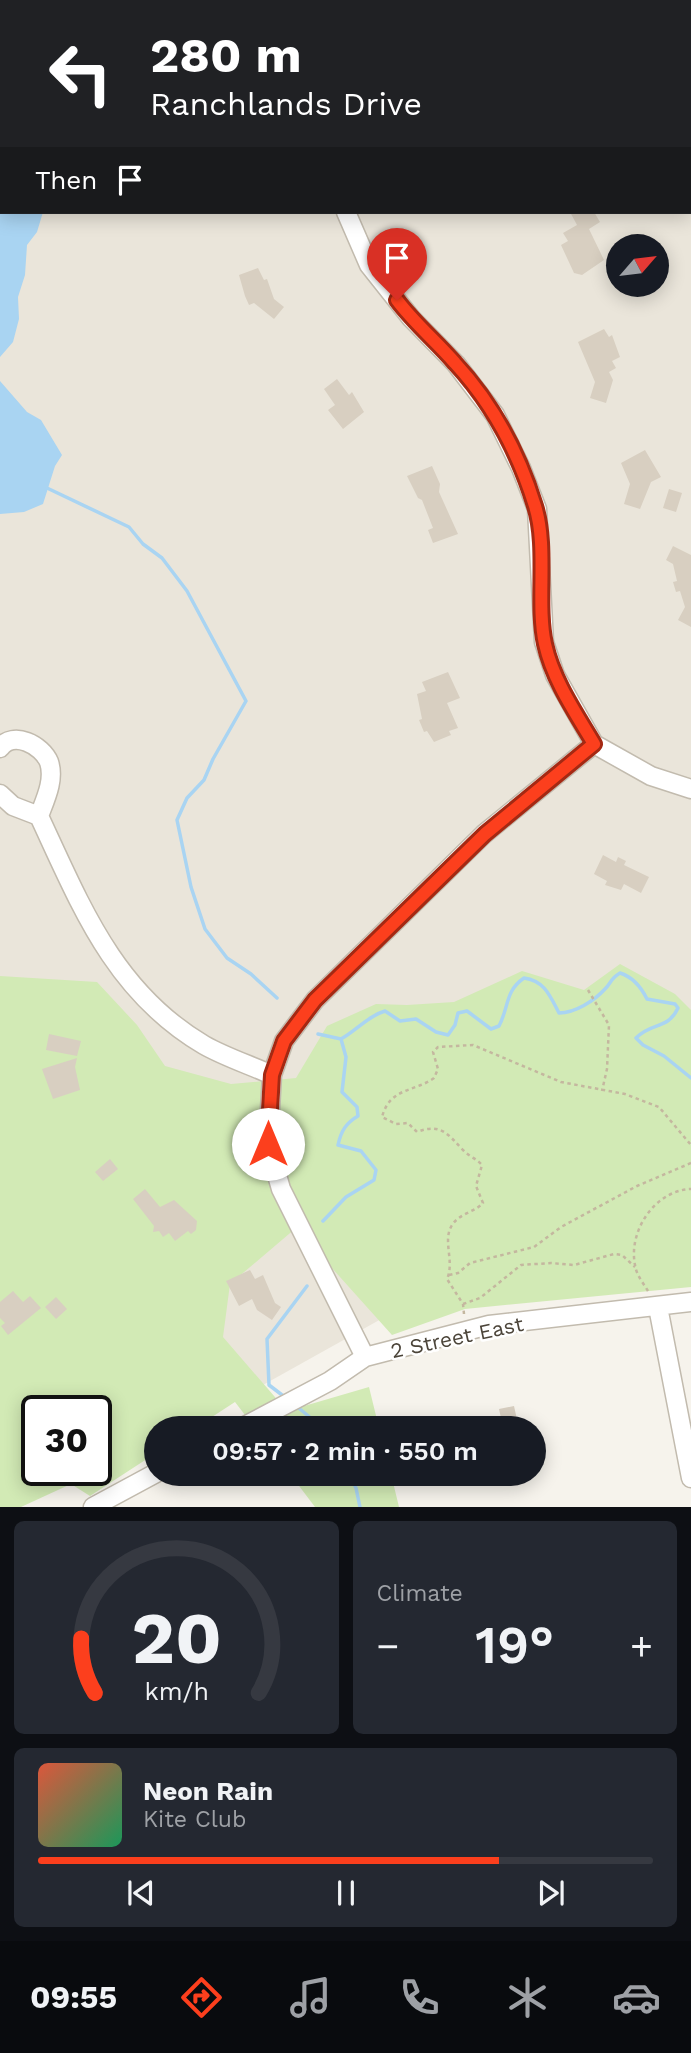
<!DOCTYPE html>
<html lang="en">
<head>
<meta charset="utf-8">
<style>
	body { margin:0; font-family:"Work Sans",sans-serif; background:#242831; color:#f1f3f6; height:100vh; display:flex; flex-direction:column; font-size:26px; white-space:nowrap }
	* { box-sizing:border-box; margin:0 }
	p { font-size:23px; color:#9ea1a6 }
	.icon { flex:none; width:38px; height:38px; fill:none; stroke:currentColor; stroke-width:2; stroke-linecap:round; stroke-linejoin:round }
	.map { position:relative; height:1507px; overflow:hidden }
	.panel { display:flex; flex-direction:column; gap:14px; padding:14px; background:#0d0f14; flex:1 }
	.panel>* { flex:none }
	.top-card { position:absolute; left:0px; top:0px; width:691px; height:214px; box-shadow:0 4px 18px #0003; background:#202124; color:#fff; overflow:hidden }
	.needle { width:46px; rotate:62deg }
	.tools { position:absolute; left:606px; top:234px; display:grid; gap:14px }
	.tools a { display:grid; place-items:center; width:63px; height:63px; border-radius:50%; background:#171b24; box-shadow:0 4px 18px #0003; font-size:35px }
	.speed { position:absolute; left:21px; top:1395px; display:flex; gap:14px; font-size:35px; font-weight:700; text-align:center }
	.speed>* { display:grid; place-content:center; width:91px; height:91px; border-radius:50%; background:#171b24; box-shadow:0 4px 18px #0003; line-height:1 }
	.speed .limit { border:4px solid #111; border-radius:10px; background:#fff; color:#111 }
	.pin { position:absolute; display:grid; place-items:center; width:60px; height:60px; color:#fff; margin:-72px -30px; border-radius:50% 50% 50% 0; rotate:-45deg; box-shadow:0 0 7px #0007 }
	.pin .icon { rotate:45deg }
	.me { position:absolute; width:77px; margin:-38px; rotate:0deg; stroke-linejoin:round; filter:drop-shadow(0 0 5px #0008) }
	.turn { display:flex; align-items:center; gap:24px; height:147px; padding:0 35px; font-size:32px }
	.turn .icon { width:91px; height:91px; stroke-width:2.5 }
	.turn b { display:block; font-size:49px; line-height:60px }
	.then { display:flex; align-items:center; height:66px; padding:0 35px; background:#0003; gap:14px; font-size:26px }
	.big { font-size:52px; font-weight:600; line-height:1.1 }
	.panel .card { flex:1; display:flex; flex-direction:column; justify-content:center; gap:10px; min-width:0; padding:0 24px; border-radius:10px; background:#242831 }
	.panel .dial { align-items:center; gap:0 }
	.dial svg { height:182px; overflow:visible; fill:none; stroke:#363941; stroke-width:7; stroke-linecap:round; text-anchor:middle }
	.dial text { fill:#f1f3f6; stroke:none }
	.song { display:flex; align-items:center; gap:21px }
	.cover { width:84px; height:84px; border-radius:10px; background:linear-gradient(135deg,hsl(10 70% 55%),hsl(150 70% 35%)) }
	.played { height:7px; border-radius:4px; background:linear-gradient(90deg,#fc3f1d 75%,#363941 75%) }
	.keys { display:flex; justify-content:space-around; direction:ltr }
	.heat { display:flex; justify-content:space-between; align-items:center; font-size:38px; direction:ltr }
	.panel .tiles { flex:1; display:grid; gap:14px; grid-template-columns:1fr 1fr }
	.card:last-child { grid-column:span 2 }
	.trip { position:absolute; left:144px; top:1416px; width:402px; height:70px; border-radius:35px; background:#171b24; box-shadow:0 4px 18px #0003; font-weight:600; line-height:70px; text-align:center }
	.menu { display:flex; height:112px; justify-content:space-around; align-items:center; background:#090b0e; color:#9ea1a6 }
	.menu .icon { width:49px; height:49px }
	.menu .on { color:#fc3f1d }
	.menu b { font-size:32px; color:#f1f3f6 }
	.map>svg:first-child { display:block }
	.residential { fill:#eae5da; fill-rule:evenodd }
	.green { fill:#d2eab5; fill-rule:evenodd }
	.water { fill:#a9d4f2 }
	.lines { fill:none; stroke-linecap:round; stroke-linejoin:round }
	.stream { stroke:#a9d4f2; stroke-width:3.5 }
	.building { fill:#d8cfc1 }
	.minor-casing { stroke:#c2bbae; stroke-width:21 }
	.path { stroke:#c4b79f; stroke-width:2.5; stroke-dasharray:3.5 3.5; stroke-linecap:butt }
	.minor { stroke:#fff; stroke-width:18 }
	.route-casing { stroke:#a42913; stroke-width:18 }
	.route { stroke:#fc3f1d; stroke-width:12 }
	.labels { text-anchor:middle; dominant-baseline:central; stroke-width:5; stroke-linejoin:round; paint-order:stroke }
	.street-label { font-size:21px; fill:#4b4439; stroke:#fff }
</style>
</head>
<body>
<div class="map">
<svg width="691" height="1507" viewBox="0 0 691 1507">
	<rect width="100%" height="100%" fill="#f6f3ec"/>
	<path class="residential" d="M 0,0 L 691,0 L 691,1146 L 186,1428 L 156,1428 L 0,1141 ZM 2,2 L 690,2 L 690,212 L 2,212 ZM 618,247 L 656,247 L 656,285 L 618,285 Z"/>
	<path class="green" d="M 620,964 L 675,994 L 691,1010 L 691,1287 L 465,1309 L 392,1335 L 296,1228 L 230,1284 L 223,1337 L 287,1411 L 369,1387 L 379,1428 L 255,1428 L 235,1402 L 195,1428 L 156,1428 L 156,1453 L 90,1496 L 71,1484 L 21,1507 L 0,1507 L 0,976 L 97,982 L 137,1025 L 165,1066 L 231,1084 L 296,1078 L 327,1026 L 376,1004 L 407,1005 L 454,1002 L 522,971 L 584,990 ZM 37,1410 L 96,1410 L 96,1470 L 37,1470 Z
		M 290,1474 L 391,1474 L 399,1507 L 315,1507 Z"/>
	<path class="water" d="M 0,105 L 2,212 L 43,212 L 37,232 L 27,245 L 25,275 L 18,297 L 19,319 L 13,342 L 0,357 Z
		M 0,381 L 27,412 L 41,420 L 62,455 L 55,466 L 43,504 L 24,512 L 0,514 Z"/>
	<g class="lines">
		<path class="stream" d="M 47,488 L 129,527 L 143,544 L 162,558 L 187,591 L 246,701 L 213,759 L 204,780 L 187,798 L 177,820 L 191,887 L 205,929 L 227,958 L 251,974 L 277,998
			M 318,1034 L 341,1039
			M 341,1039 C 357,1030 368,1016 385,1011 L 400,1021 L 416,1019 L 436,1032 L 448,1035 L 455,1025 L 458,1013 L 467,1011 L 491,1029 L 499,1026 C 509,1007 505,991 524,978 C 545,981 550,996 559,1013 C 575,1013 594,1001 605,989 C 611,983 611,978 620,973 C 633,977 641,987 647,999 L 675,1004 L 678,1008 C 668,1030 651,1022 636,1038 L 643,1045 L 664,1056 L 691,1078
			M 323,1221 L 346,1197 L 374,1180 L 376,1170 L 361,1151 L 338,1145 C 341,1131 346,1123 358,1116 L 357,1107 L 342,1092 L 346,1057 L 341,1039
			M 286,1398 L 269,1385 L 267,1339 L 307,1286
			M 295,1405 L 323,1428
			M 349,1474 L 356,1488 L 360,1507"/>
	</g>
	<path class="building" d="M 570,212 L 594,212 L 600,222 L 589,229 L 604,260 L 582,275 L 574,273 L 561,245 L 568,241 L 563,233 L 577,225 Z
		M 258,268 L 264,280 L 267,279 L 274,299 L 284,307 L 274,319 L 254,303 L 249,305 L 245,296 L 239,275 Z
		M 604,329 L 609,337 L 612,335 L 620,357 L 612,361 L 616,368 L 609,372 L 613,380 L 606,403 L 590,398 L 595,382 L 578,342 Z
		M 337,379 L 349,395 L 352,392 L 364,412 L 343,429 L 328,410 L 335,405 L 324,389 Z
		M 645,450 L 661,477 L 651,482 L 640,509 L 624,504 L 630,484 L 621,463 Z
		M 432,466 L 440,484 L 439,492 L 458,534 L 433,543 L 428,530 L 433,528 L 422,500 L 418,498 L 407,476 Z
		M 669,489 L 682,493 L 676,512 L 663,508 Z
		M 673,546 L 691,555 L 691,627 L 678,620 L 685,607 L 680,591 L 676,592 L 673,582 L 677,581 L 673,564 L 666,560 Z
		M 448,672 L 460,698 L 447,703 L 458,728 L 449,731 L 451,735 L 434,742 L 427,731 L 424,732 L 419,720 L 422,719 L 417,694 L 426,691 L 422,682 Z
		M 603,855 L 616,862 L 618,857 L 626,861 L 624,865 L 649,877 L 641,893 L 624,884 L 621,890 L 605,885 L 607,881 L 594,874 Z
		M 49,1034 L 81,1041 L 77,1056 L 46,1050 Z
		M 77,1058 L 75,1067 L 80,1090 L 53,1099 L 42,1069 Z
		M 110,1159 L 118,1169 L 103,1181 L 95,1172 Z
		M 145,1189 L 160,1207 L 174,1200 L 197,1221 L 196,1230 L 191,1234 L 188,1231 L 175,1241 L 169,1233 L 163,1237 L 159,1231 L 153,1232 L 154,1226 L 133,1199 Z
		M 250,1270 L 255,1279 L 263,1275 L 275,1303 L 281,1307 L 272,1320 L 257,1310 L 252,1299 L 239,1306 L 226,1281 Z
		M 13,1291 L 23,1302 L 30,1296 L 41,1308 L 8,1335 L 1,1326 L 5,1323 L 0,1318 L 0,1302 Z
		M 56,1297 L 67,1309 L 56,1319 L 45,1307 Z
		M 514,1406 L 518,1424 L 503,1427 L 499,1409 Z"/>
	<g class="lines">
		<defs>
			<path id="minor" d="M 49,0 L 50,2
				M 369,2 L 370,0
				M 346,212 L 369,265 L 411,318 L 456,364 L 495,415 L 521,468 L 537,509 L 544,642 L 555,675 L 594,744 L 651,776 L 691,789
				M 0,748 C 13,730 42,745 49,762 C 55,780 45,800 39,816 L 13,806 L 0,794
				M 39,816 C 81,906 114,992 204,1045 C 225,1057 250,1065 272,1075
				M 658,1307 L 691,1478
				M 365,1357 L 281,1189 L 268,1144 L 272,1075 L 284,1041 L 315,1000 L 484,834 L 594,744
				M 241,1428 L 330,1381 L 365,1357 L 489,1325 L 691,1302
				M 93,1507 L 156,1473"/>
		</defs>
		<use href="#minor" class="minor-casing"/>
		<path class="path" d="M 588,990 L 609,1025 L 607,1069 L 602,1091
			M 449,1275 L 458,1273 L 470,1263 L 534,1247 L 561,1227 L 637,1186 L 691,1163
			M 648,1291 C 643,1283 636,1274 635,1265 C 628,1230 656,1190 691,1189
			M 463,1304 L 480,1298 L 521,1265 L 551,1263 L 574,1265 L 614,1254 L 622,1255 L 635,1267
			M 464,1314 L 463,1304 L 447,1279 C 455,1261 442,1241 452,1225 C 460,1213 475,1212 483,1203 L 476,1186 L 482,1165 C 477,1159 470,1157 464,1151 C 449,1136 442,1122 417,1132 L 408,1123 L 396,1124 L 382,1117 C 390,1087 415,1092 434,1078 L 438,1069 L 433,1052 L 438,1047 L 473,1045 L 561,1082 L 625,1094 L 659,1107 L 691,1145"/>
		<use href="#minor" class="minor"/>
	</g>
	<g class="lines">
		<defs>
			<path id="route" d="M 268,1144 L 272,1075 L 284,1041 L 315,1000 L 485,834 L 594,744 C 575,712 553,680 545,644 C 536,603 548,547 535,506 C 519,454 492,403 455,363 C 436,341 414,323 397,300"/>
		</defs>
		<use href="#route" class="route-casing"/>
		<use href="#route" class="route"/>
	</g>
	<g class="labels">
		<g class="street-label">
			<text transform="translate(457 1337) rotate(-12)">2 Street East</text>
		</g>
	</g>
</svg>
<div class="tools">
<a><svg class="needle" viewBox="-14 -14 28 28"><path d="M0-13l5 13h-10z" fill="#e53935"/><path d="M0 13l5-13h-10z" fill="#9ea1a6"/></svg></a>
</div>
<div class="speed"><div class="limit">30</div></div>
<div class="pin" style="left:397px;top:300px;background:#d93025"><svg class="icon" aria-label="arrive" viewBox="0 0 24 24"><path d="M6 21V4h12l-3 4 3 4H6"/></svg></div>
<svg class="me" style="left:268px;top:1144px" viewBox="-20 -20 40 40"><circle r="19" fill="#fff"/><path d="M0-13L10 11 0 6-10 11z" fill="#fc3f1d"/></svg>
<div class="trip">09:57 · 2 min · 550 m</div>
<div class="top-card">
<div class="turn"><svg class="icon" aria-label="left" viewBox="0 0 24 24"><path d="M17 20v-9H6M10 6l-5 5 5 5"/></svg><div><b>280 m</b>Ranchlands Drive</div></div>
<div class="then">Then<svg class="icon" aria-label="arrive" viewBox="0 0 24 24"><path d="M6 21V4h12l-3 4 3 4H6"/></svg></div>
</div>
</div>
<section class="panel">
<div class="tiles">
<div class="card dial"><svg viewBox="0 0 100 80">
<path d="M14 69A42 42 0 1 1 86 69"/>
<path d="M14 69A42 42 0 0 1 8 45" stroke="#fc3f1d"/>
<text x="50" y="56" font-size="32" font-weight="700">20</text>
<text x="50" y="72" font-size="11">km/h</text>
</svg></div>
<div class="card"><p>Climate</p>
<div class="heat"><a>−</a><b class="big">19°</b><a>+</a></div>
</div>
<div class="card">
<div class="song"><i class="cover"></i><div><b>Neon Rain</b><p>Kite Club</p></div></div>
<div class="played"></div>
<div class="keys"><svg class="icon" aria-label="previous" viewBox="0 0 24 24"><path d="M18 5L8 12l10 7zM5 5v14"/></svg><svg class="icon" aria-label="pause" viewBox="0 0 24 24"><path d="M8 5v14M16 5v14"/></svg><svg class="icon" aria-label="next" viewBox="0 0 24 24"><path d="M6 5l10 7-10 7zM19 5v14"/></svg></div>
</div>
</div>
</section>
<nav class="menu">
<b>09:55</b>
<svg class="icon on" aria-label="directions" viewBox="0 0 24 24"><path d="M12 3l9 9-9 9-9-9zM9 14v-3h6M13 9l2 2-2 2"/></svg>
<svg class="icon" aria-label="music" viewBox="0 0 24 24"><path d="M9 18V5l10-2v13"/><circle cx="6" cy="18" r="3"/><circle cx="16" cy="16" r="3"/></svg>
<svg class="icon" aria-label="phone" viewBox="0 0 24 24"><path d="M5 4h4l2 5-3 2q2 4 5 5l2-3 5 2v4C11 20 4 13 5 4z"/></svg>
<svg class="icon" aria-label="climate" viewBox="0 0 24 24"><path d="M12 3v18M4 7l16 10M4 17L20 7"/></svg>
<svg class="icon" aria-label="car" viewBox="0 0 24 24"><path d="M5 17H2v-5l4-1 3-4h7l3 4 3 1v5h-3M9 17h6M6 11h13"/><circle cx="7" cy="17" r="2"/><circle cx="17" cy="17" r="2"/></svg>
</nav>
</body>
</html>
